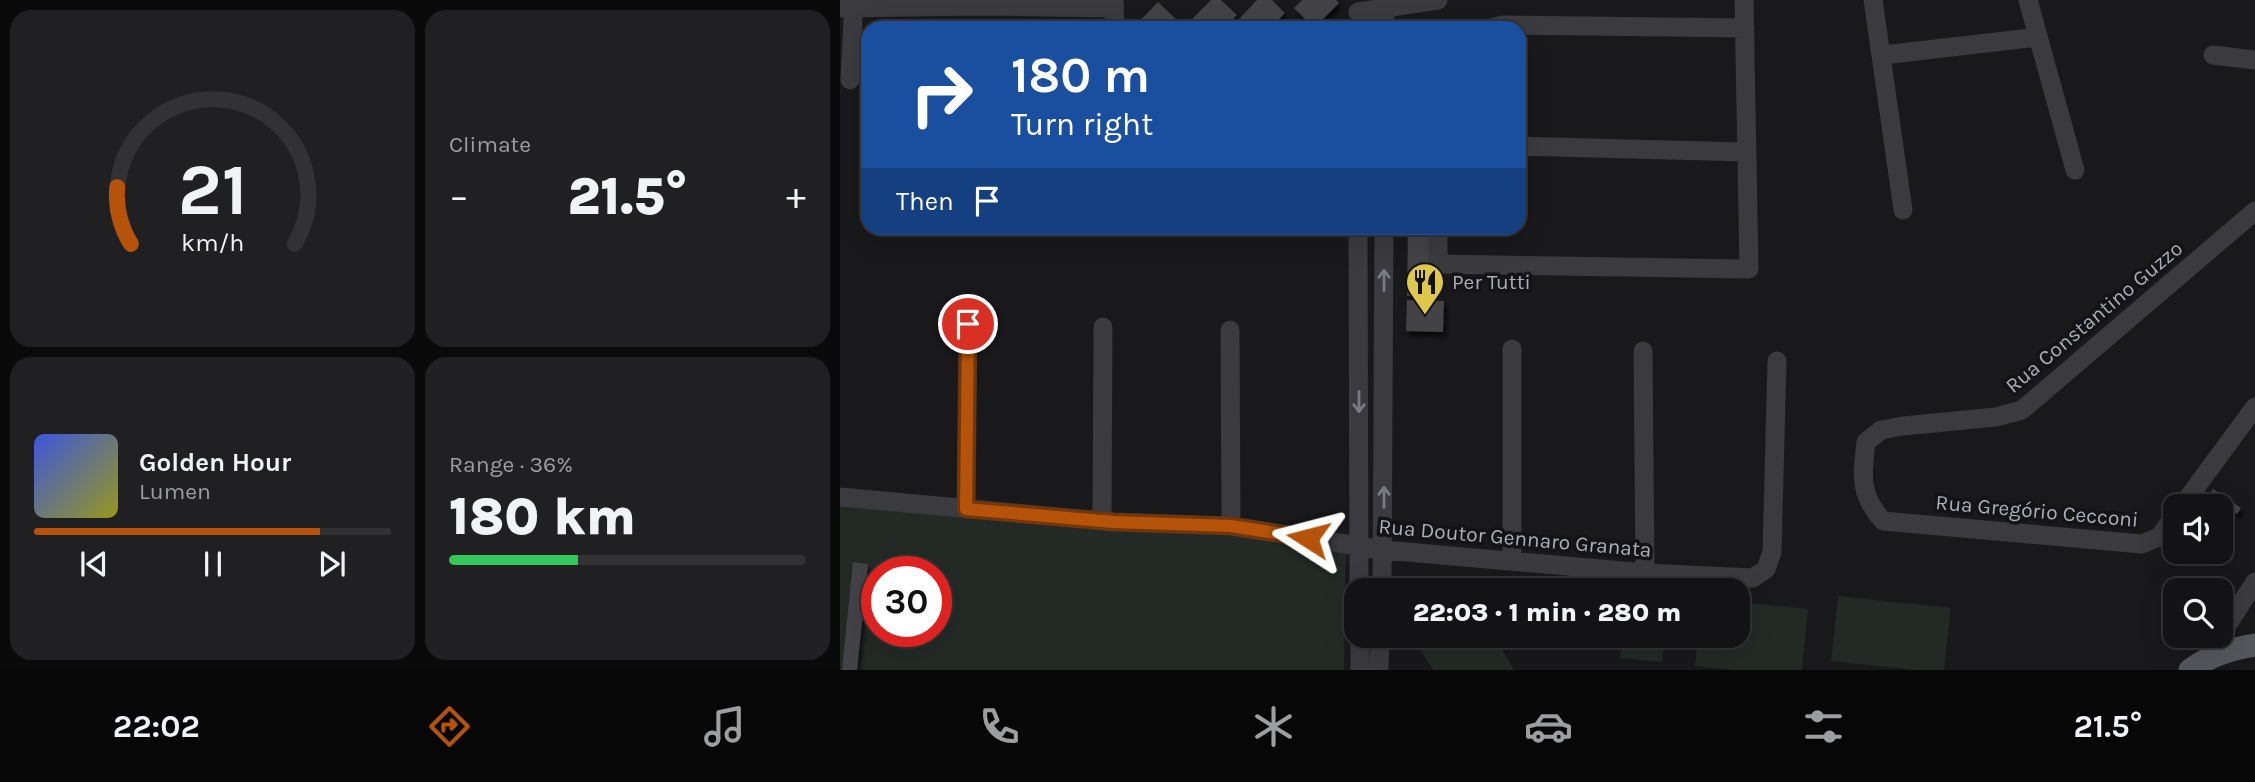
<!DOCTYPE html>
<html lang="en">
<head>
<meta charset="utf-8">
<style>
	body { margin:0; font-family:Karla,sans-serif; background:#202022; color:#f1f3f6; height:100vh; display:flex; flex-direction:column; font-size:26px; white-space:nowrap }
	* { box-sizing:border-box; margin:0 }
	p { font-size:23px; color:#9d9ea0 }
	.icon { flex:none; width:38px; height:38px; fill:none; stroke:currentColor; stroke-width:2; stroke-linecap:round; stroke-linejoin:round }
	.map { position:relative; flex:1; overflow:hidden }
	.details { display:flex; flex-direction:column; gap:10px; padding:10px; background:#0a0a0b; width:840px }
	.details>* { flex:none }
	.banner { position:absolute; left:21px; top:21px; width:665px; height:214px; border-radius:21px; box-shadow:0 7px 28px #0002,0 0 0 2px #323234; background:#1a4fa0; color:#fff; overflow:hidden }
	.buttons { position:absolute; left:1323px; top:494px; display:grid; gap:14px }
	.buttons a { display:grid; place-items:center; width:70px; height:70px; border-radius:14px; background:#131214; box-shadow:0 7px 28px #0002,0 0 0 2px #323234; font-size:35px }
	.speed { position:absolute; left:21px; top:556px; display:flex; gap:14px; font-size:35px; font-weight:700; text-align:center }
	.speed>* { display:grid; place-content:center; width:91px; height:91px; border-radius:50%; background:#131214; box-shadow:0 7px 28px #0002,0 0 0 2px #323234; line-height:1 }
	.speed .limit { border:10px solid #d22; background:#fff; color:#111 }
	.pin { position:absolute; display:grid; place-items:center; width:60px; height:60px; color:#fff; margin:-30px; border:4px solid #fff; border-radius:50%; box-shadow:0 2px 7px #0007 }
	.me { position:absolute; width:77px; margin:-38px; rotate:279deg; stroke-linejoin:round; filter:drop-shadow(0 0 5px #0008) }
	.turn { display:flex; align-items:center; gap:24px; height:147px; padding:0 35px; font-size:32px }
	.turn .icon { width:91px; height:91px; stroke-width:2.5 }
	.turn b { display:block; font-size:49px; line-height:60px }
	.then { display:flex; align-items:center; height:66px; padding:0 35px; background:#0003; gap:14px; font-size:26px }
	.big { font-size:52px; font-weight:800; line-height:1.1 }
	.details .tile { flex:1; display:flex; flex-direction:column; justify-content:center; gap:10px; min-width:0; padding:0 24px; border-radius:21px; background:#202022 }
	.details .dial { align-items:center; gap:0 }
	.dial svg { height:182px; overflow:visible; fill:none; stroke:#323234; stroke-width:7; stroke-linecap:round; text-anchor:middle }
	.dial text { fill:#f1f3f6; stroke:none }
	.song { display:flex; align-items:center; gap:21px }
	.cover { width:84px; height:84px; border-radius:10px; background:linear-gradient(135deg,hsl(230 70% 55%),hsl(60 70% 35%)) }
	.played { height:7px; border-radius:4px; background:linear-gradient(90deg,#b45309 80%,#323234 80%) }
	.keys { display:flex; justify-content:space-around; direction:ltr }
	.heat { display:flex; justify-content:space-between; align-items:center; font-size:38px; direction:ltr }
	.charge { height:10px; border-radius:5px; background:linear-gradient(90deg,#34c759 36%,#323234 0) }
	.details .tiles { flex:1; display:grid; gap:10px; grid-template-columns:repeat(2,1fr) }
	.trip { position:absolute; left:504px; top:578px; width:406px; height:70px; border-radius:21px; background:#131214; box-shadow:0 7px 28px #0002,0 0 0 2px #323234; font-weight:800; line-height:70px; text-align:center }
	.menu { display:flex; height:112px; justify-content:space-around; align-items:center; background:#080708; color:#9d9ea0 }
	.menu .icon { width:49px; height:49px }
	.menu .on { color:#b45309 }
	.menu b { font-size:32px; color:#f1f3f6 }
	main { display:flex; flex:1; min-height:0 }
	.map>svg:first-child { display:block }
	.green { fill:#232a25; fill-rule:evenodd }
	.building { fill:#434347; filter:url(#shadow) }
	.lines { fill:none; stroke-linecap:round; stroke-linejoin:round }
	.minor { stroke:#3a3a3f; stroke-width:19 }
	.major { stroke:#56565d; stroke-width:23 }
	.oneway { stroke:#797a82 }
	.route-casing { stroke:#753606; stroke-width:18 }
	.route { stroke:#b45309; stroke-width:12 }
	.labels { text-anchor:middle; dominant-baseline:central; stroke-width:7; stroke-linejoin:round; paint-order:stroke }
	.poi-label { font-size:21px; fill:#acaeb8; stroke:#141315; text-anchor:start }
	.street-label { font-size:21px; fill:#acaeb8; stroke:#141315 }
</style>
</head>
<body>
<main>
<section class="details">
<div class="tiles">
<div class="tile dial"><svg viewBox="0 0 100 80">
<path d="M14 69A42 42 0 1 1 86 69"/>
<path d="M14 69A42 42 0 0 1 8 44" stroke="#b45309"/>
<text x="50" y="56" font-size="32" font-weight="700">21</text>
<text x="50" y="72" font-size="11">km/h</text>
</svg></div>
<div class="tile"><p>Climate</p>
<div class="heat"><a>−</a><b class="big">21.5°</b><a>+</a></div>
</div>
<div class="tile">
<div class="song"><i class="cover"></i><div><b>Golden Hour</b><p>Lumen</p></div></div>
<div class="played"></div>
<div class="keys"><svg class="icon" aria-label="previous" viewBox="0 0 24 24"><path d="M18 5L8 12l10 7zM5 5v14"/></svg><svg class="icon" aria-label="pause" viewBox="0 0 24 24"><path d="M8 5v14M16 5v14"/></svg><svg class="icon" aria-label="next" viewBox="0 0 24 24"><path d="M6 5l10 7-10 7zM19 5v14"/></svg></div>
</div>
<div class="tile"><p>Range · 36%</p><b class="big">180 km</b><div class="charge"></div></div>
</div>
</section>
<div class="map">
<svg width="1415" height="670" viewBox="0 0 1415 670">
	<defs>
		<filter id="shadow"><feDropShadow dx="3" dy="5" stdDeviation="2" flood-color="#0009"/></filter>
	</defs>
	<rect width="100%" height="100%" fill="#19181a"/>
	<path class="green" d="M 0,500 L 506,545 L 504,670 L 0,670 ZM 37,572 L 96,572 L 96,632 L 37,632 Z
		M 998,596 L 1111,608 L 1104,670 L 1075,670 L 991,661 Z
		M 898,602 L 968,609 L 962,670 L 895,670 L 855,666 L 858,635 L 898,635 Z
		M 605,635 L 654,635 L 674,670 L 593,670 L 581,650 Z
		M 782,635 L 825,635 L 822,662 L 780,658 Z"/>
	<path class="building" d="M 371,0 L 381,0 L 397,15 L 384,28 L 359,28 L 351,20 Z
		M 417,0 L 432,0 L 445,13 L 430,28 L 410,28 L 400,18 Z
		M 462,0 L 496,0 L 499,3 L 474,28 L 454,8 Z
		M 318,2 L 339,22 L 333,28 L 293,28 Z
		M 568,228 L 591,228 L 590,297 L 567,296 Z
		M 567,300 L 604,301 L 603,332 L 566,331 Z
		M 1373,489 L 1401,508 L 1397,514 L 1389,509 L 1384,517 L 1381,514 L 1381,506 L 1361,506 Z
		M 13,562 L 28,564 L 17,670 L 2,670 Z"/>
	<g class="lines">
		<path class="minor" d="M 274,0 L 275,28
			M 1033,0 L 1063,210
			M 1188,0 L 1235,170
			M 0,8 L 144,6 L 274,8
			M 518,12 L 598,0
			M 544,28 L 545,0
			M 651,28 L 663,25 L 905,28
			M 1043,55 L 1198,37
			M 1373,55 L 1415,60
			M 10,80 L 14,0
			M 679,146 L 907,152
			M 518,228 L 519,590
			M 598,228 L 598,264 L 909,269 L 904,0
			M 390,330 L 391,526
			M 803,351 L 805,573
			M 0,497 L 274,522 L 391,526 L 544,550 L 805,573 L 913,578 L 926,569 L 932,552 L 937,361
			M 1342,506 L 1415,407
			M 126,509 L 128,324
			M 1335,515 L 1319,537 L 1302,544 L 1043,521 C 1019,494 1022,476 1026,442 L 1041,430 L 1063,426 L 1156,417 L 1182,410 L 1415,211
			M 262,519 L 263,327
			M 672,561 L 672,349
			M 542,590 L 544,228
			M 1366,658 L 1415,582
			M 520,670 L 520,635
			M 539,670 L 540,635"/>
		<path class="major" d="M 1350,670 C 1371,655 1390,649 1415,645"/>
	</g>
	<defs><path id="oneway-shaft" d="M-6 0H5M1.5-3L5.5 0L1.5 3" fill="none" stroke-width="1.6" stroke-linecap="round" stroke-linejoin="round" transform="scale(1.75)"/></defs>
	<g class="oneway">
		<use href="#oneway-shaft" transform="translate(544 280) rotate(-90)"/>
		<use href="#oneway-shaft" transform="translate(519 402) rotate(90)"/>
		<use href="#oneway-shaft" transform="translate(544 497) rotate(-90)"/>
	</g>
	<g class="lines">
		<defs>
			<path id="route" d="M 128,324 L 126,509 L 274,522 L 391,526 L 468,538"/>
		</defs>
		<use href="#route" class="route-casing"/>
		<use href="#route" class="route"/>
	</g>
	<defs>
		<symbol id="restaurant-pin" viewBox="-11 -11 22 30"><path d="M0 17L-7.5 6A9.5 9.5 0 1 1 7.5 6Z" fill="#dec84c" stroke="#141315"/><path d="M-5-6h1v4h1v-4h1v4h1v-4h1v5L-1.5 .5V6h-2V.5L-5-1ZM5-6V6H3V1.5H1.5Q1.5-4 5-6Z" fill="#111"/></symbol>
	</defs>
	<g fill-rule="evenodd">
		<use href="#restaurant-pin" x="563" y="260" width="44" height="60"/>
	</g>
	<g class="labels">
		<g class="poi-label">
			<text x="612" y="282">Per Tutti</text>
		</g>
		<g class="street-label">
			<text transform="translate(1254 317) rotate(-40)">Rua Constantino Guzzo</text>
			<text transform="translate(1197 511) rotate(5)">Rua Gregório Cecconi</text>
			<text transform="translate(675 538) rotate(5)">Rua Doutor Gennaro Granata</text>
		</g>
	</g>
</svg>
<div class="buttons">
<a><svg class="icon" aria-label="sound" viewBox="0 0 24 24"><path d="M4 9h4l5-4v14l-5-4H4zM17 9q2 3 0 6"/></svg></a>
<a><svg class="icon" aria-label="search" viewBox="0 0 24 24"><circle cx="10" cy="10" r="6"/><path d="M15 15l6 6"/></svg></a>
</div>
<div class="speed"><div class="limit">30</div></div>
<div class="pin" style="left:128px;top:324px;background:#d93025"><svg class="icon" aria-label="arrive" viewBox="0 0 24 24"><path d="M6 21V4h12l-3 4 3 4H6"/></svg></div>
<svg class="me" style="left:468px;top:538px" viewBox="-20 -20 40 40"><path d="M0-17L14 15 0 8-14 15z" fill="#b45309" stroke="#fff" stroke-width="4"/></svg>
<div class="trip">22:03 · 1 min · 280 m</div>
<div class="banner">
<div class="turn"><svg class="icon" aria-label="right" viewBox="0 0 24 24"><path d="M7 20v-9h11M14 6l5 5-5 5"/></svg><div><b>180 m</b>Turn right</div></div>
<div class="then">Then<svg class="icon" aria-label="arrive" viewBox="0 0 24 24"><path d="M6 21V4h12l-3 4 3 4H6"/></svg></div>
</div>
</div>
</main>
<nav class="menu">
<b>22:02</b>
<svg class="icon on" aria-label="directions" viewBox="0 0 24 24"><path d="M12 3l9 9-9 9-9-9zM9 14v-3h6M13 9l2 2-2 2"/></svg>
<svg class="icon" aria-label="music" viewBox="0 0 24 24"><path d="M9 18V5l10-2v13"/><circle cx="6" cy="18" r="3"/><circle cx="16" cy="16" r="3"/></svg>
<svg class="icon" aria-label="phone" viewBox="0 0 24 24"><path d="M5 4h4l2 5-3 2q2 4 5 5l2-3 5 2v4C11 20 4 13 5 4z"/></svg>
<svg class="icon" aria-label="climate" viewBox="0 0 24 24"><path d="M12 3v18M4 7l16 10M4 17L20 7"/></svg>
<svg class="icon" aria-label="car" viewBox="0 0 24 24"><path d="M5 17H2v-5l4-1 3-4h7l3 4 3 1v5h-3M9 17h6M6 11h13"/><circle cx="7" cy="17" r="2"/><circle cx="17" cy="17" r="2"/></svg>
<svg class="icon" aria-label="filters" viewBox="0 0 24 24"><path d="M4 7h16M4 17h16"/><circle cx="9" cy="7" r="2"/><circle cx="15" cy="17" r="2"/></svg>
<b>21.5°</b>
</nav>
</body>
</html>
